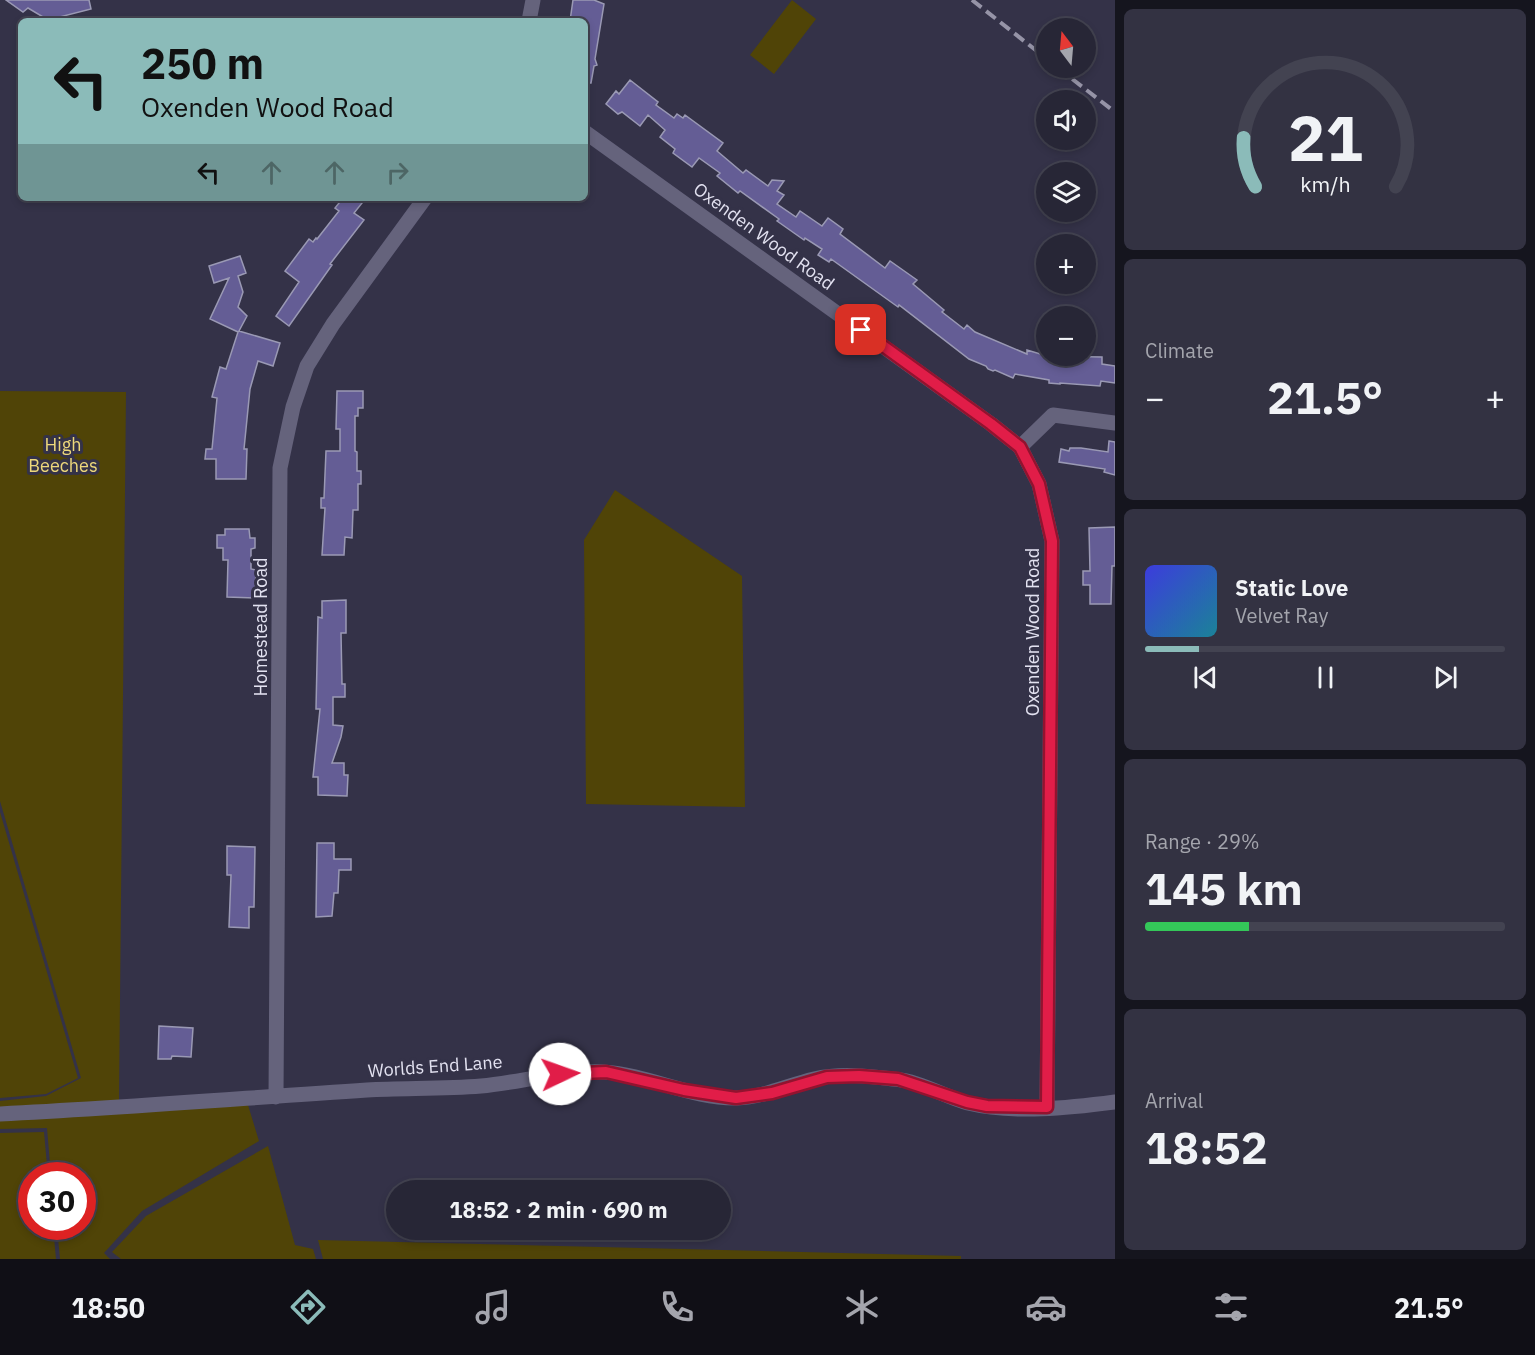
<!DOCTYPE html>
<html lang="en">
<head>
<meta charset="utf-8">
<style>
	body { margin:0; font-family:"IBM Plex Sans",sans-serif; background:#333242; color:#f1f3f6; height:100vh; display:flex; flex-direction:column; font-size:22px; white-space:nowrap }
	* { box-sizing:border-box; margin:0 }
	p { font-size:20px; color:#a4a5ad }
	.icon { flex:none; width:33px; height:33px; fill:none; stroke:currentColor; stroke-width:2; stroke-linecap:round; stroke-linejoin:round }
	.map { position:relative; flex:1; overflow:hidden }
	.side { display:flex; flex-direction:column; gap:9px; padding:9px; background:#15151e; width:420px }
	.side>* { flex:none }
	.banner { position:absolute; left:18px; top:18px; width:570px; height:183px; border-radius:9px; box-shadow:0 3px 9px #0003,0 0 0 2px #434351; background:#8bbbb9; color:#111; overflow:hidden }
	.needle { width:39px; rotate:344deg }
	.fabs { position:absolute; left:1036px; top:18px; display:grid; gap:12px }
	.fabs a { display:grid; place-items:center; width:60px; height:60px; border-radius:50%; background:#272636; box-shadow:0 3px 9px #0003,0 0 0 2px #434351; font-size:30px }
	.speed { position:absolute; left:18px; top:1162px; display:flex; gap:12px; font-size:30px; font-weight:700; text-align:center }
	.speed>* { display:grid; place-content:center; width:78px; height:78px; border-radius:50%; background:#272636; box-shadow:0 3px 9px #0003,0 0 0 2px #434351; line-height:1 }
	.speed .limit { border:9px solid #d22; background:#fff; color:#111 }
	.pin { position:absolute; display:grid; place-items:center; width:51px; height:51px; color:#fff; margin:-26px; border-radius:12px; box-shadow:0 3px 9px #0006 }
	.me { position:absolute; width:66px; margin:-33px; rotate:87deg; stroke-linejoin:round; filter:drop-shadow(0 0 4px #0008) }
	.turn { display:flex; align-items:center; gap:21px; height:126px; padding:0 24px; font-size:27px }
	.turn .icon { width:78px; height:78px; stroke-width:2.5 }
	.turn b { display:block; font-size:42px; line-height:51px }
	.lanes { display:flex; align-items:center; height:57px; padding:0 24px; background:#0003; justify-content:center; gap:30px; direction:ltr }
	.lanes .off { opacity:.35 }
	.big { font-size:45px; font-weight:800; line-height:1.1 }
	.side .tile { flex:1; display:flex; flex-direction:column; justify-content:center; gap:9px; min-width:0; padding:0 21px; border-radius:9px; background:#333242 }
	.side .dial { align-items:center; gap:0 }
	.dial svg { height:156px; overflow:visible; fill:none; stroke:#434351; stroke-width:7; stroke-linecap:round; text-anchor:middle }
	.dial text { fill:#f1f3f6; stroke:none }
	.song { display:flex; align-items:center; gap:18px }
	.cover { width:72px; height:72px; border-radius:9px; background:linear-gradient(135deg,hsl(240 70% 55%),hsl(190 70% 35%)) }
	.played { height:6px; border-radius:3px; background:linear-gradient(90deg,#8bbbb9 15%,#434351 15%) }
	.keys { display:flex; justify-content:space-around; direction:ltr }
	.heat { display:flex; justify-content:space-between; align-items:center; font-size:33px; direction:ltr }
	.charge { height:9px; border-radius:4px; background:linear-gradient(90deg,#34c759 29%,#434351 0) }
	.trip { position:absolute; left:386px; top:1180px; width:345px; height:60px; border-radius:30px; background:#272636; box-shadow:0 3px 9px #0003,0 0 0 2px #434351; font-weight:800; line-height:60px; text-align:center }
	.menu { display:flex; height:96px; justify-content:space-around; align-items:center; background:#100f16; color:#a4a5ad }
	.menu .icon { width:42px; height:42px }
	.menu .current { color:#8bbbb9 }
	.menu b { font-size:27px; color:#f1f3f6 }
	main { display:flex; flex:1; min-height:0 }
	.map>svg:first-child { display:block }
	.green { fill:#504407 }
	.building { fill:#645d95; stroke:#9a99b4; stroke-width:1.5 }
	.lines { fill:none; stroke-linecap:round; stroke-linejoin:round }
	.street { stroke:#65637c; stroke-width:15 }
	.rail { stroke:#9694a7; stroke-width:4; stroke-dasharray:12 6; stroke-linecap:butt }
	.route-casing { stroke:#92132f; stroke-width:15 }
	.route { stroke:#e11d48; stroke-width:10 }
	.labels { text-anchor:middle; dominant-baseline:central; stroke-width:6; stroke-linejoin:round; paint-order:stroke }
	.street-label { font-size:18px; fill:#e2e1f0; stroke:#343248 }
	.park-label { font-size:18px; fill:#edd87b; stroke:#343248 }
</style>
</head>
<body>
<main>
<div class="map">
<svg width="1115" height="1259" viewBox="0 0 1115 1259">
	<rect width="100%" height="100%" fill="#343248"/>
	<path class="green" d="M 792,0 L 816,19 L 774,74 L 750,55 Z
		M 0,391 L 126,392 L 119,1101 L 244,1092 L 259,1141 L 142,1211 L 104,1253 L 110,1259 L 60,1259 L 57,1227 L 82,1227 L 82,1176 L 51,1176 L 47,1128 L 0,1129 L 0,1101 L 46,1096 L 81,1078 L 0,801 Z
		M 615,490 L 742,576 L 745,807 L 586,804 L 584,540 Z
		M 0,812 L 78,1078 L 46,1094 L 0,1098 Z
		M 44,1132 L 48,1176 L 32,1176 L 32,1227 L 53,1227 L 56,1259 L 0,1259 L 0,1133 Z
		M 268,1146 L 295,1245 L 313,1249 L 316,1259 L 121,1259 L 112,1252 L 146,1216 Z
		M 318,1240 L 961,1256 L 961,1259 L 323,1259 Z"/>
	<path class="building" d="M 6,0 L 89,0 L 91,9 L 48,20 L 28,8 L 23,12 Z
		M 573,0 L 594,0 L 604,4 L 595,59 L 597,65 L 594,66 L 591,83 L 585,83 L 585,21 L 570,21 Z
		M 630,80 L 658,102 L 656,105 L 674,118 L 677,114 L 683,118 L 685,115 L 723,143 L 717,151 L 743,173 L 746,170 L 768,186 L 772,180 L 784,181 L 777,191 L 784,195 L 777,204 L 796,217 L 800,211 L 822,226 L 828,218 L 843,229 L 840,234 L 885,268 L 890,261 L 917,280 L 913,284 L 944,310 L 942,312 L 964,329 L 967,325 L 975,332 L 1027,354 L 1027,350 L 1047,356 L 1102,357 L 1102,364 L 1115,366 L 1115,383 L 1101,381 L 1100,386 L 1060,383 L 1060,384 L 1049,383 L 1049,380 L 1015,374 L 1013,378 L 995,370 L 993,371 L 988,369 L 986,366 L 969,359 L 899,305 L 898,307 L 831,259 L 829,262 L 818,255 L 822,249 L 805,238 L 804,240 L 777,221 L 779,219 L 740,191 L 738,193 L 717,176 L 720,173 L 699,158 L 692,167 L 673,153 L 675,149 L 660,137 L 665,130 L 648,115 L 640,126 L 622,112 L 618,114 L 606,104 L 616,91 L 619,94 Z
		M 343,198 L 366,198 L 354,213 L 364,220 L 330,264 L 332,265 L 289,326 L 276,316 L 299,282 L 285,271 L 309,239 L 313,242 L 316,238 L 317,239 L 339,211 L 335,208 Z
		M 240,256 L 246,273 L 238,276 L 243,292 L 238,307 L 247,316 L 239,331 L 280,343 L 273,366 L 258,361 L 250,389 L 244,449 L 247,449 L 246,479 L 216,479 L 216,459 L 205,459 L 206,449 L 212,449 L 217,398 L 212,397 L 220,367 L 226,369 L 238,332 L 210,319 L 229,278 L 214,283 L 209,266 Z
		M 337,391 L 363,391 L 363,408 L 358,408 L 358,416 L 355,416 L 355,451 L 357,452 L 357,471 L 361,471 L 361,484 L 358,484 L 358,510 L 353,510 L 352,538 L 345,537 L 344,555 L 322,555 L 325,508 L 321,508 L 321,498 L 324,498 L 326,451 L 340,451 L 340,429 L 336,429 Z
		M 1109,441 L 1115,442 L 1115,475 L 1104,472 L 1105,469 L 1059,462 L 1061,449 L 1069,451 L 1070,448 L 1081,448 L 1108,452 Z
		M 1115,527 L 1115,566 L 1112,566 L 1111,604 L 1090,604 L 1090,585 L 1083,585 L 1083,571 L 1090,571 L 1089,528 Z
		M 225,529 L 249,529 L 250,538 L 255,538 L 255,548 L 251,549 L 251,569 L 256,570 L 255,598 L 227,597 L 228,560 L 223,560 L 223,548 L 217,548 L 217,535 L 225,535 Z
		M 346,600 L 346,633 L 341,633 L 342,684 L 345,684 L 345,697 L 333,697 L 333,725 L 343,726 L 341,737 L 332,763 L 344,763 L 344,775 L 348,775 L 347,796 L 318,795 L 318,777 L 313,777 L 320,709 L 316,709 L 318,617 L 322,618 L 322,601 Z
		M 317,843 L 334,843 L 334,859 L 351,859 L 351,870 L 339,870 L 338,893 L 334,893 L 332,916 L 316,917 Z
		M 227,846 L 255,847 L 254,907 L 249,907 L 249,928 L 229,927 L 231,875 L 227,875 Z
		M 159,1026 L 193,1028 L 191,1057 L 172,1056 L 171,1059 L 158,1059 Z"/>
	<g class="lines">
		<path class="street" d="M 529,21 L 533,0
			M 585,132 L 991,424 L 1020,447 L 1039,484 L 1052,541 L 1047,1107
			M 1020,447 L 1053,415 L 1115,423
			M 276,1097 L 280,468 L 293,407 L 307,366 L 333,324 L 425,198
			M 0,1114 C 123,1108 245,1098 367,1090 C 405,1088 443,1089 481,1086 C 522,1082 562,1070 604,1072 C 649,1075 692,1099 737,1098 C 765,1097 788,1085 814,1079 C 840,1073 867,1076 893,1079 C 920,1081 943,1096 968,1103 C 1013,1114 1070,1108 1115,1102"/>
		<path class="rail" d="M 972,0 L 1047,59
			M 1058,68 L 1115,112"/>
	</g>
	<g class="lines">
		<defs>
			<path id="route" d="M 560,1074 L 606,1072 L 684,1090 L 736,1098 L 772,1093 L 827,1077 L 859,1076 L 898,1079 L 967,1102 L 987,1106 L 1047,1107 L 1052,541 L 1039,484 L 1020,447 L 991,424 L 861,330"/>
		</defs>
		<use href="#route" class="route-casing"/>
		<use href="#route" class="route"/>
	</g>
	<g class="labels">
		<g class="street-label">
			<text transform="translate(764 236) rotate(36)">Oxenden Wood Road</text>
			<text transform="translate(260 627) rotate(-90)">Homestead Road</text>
			<text transform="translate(1032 632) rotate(-90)">Oxenden Wood Road</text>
			<text transform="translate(435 1066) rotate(-4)">Worlds End Lane</text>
		</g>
		<g class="park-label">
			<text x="63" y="444">High<tspan x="63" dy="21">Beeches</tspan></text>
		</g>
	</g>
</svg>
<div class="fabs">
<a><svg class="needle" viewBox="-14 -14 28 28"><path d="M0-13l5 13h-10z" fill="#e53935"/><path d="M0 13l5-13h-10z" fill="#a4a5ad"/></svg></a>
<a><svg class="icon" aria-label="sound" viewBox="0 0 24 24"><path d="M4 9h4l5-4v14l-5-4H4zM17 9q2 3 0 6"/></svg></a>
<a><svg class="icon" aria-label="layers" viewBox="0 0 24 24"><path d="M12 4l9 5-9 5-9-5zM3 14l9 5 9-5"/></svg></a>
<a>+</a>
<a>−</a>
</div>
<div class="speed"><div class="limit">30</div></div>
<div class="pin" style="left:861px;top:330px;background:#d93025"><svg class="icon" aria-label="arrive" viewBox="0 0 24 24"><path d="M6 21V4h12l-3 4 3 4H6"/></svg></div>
<svg class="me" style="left:560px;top:1074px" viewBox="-20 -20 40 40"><circle r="19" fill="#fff"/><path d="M0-13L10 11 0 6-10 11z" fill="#e11d48"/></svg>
<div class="trip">18:52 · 2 min · 690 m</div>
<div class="banner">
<div class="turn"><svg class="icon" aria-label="left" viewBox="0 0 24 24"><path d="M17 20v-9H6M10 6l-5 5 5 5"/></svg><div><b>250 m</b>Oxenden Wood Road</div></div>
<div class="lanes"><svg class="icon" aria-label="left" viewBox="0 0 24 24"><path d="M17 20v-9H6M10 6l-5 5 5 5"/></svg><svg class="icon off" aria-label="ahead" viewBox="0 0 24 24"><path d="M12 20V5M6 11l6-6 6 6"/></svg><svg class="icon off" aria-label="ahead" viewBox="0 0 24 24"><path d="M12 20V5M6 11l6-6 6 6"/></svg><svg class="icon off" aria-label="right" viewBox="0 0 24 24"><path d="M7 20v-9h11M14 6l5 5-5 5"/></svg></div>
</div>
</div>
<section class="side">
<div class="tile dial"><svg viewBox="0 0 100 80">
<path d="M14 69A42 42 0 1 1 86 69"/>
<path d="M14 69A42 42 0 0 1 8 44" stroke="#8bbbb9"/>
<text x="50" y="56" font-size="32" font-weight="700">21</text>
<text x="50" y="72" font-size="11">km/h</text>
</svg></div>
<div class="tile"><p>Climate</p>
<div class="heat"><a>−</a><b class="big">21.5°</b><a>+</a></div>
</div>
<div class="tile">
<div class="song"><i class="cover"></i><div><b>Static Love</b><p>Velvet Ray</p></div></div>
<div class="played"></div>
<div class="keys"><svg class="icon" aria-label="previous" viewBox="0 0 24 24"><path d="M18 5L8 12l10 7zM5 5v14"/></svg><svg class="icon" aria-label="pause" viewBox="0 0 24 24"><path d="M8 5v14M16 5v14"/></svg><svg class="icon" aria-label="next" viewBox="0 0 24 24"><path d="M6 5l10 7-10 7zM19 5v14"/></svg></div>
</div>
<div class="tile"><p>Range · 29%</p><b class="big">145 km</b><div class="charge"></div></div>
<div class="tile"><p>Arrival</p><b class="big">18:52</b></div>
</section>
</main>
<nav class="menu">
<b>18:50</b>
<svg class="icon current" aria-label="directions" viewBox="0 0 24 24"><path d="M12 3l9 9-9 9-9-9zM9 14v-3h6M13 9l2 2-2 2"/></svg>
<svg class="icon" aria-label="music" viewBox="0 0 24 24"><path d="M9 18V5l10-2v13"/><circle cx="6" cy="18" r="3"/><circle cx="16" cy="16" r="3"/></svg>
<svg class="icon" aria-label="phone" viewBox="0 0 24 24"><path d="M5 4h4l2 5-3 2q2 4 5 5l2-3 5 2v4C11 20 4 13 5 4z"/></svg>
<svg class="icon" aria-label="climate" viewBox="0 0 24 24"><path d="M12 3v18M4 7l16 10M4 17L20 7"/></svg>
<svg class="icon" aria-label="car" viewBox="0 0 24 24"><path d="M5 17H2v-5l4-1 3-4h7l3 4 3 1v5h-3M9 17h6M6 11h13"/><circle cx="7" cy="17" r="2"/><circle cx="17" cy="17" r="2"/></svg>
<svg class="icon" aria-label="filters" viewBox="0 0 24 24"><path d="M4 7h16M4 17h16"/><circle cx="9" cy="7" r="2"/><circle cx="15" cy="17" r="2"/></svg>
<b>21.5°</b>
</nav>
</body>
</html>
